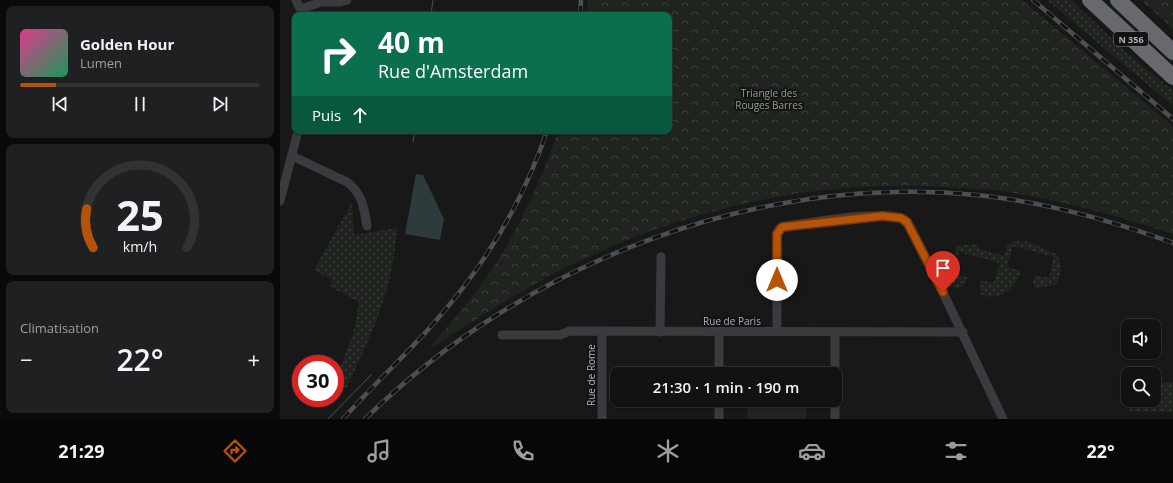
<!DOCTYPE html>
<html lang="fr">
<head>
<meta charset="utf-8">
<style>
	body { margin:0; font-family:"Open Sans",sans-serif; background:#1f2021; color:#f1f3f6; height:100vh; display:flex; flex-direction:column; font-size:15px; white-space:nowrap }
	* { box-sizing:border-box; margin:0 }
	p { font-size:13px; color:#9c9ea0 }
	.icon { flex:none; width:22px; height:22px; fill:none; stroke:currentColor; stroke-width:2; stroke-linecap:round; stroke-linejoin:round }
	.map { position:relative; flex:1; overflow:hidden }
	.panel { display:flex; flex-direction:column; gap:6px; padding:6px; background:#0a0a0a; width:280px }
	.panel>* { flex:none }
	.guide { position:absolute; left:12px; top:12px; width:380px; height:122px; border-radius:8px; box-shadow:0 1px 3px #0004,0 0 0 1px #313233; background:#0b6e4f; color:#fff; overflow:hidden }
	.controls { position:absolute; left:841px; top:319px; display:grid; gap:8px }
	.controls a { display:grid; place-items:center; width:40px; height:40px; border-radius:8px; background:#121213; box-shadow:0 1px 3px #0004,0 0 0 1px #313233; font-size:20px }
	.speed { position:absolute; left:12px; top:355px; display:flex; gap:8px; font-size:20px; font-weight:700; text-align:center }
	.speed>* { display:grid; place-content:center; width:52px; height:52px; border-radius:50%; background:#121213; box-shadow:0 1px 3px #0004,0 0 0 1px #313233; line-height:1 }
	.speed .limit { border:6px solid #d22; background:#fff; color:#111 }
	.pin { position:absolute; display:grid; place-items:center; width:34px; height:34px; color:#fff; margin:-41px -17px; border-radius:50% 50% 50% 0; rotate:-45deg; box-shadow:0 0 4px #0007 }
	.pin .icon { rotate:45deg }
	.me { position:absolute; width:44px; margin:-22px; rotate:0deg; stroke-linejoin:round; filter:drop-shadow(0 0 3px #0008) }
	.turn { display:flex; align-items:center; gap:14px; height:84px; padding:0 20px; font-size:18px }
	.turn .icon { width:52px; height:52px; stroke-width:2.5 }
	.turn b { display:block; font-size:28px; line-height:34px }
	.then { display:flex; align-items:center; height:38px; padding:0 20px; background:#0003; gap:8px; font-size:15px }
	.big { font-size:30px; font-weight:600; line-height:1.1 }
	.panel .widget { flex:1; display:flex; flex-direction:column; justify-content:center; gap:6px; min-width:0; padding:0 14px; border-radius:8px; background:#1f2021 }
	.panel .dial { align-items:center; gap:0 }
	.dial svg { height:104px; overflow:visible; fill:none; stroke:#313233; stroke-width:7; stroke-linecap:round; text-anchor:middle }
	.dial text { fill:#f1f3f6; stroke:none }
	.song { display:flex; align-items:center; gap:12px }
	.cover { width:48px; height:48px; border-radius:6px; background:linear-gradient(135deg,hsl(330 70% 55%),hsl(150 70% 35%)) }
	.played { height:4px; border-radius:2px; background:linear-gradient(90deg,#b45309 15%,#313233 15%) }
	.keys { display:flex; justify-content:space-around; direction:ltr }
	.heat { display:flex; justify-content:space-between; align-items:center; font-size:22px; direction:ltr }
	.trip { position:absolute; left:330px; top:367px; width:232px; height:40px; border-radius:8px; background:#121213; box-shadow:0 1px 3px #0004,0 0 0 1px #313233; font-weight:600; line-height:40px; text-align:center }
	.tabs { display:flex; height:64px; justify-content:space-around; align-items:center; background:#070708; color:#9c9ea0 }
	.tabs .icon { width:28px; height:28px }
	.tabs .active { color:#b45309 }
	.tabs b { font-size:18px; color:#f1f3f6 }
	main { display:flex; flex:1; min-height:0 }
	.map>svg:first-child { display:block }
	.grass { fill:url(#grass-dots) }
	.forest { fill:url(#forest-crowns) }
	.park { fill:#1f241e }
	.water { fill:#2f3a3c }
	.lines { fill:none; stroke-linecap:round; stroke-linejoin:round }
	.street { stroke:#393b3e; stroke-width:9 }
	.highway { stroke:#666a6e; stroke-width:16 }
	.tram { stroke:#4c5053; stroke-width:1 }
	.rail-casing { stroke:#4c5053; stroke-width:4.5 }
	.rail { stroke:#131314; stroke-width:3; stroke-dasharray:9; stroke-linecap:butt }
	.route-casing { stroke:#753606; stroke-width:10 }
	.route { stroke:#b45309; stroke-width:7 }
	.labels { text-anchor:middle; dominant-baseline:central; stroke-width:4; stroke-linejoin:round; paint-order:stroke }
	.shield { fill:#131314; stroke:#7e8286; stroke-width:1 }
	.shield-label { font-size:9px; font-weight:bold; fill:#acb2b7 }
	.park-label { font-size:10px; fill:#8ba085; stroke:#131314 }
	.street-label { font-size:10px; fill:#acb2b7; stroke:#131314 }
</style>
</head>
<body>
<main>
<section class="panel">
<div class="widget">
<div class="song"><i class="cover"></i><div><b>Golden Hour</b><p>Lumen</p></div></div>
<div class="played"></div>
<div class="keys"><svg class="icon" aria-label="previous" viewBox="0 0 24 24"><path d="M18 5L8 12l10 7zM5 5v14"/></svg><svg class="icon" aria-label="pause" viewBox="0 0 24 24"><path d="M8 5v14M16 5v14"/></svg><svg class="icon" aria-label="next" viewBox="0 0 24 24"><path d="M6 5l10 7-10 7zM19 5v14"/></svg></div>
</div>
<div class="widget dial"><svg viewBox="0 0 100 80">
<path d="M14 69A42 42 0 1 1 86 69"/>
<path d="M14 69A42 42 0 0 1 9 39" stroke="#b45309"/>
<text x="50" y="56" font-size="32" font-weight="700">25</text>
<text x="50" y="72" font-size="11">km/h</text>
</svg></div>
<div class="widget"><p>Climatisation</p>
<div class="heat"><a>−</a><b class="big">22°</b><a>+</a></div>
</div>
</section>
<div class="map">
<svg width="893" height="419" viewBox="0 0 893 419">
	<defs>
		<pattern id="grass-dots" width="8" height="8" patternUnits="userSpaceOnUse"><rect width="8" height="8" fill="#1f241e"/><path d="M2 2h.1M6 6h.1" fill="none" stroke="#3d413c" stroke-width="1.8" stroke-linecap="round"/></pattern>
		<pattern id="forest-crowns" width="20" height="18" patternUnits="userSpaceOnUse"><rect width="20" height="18" fill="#1f241e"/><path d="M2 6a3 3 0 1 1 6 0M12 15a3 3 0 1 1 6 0" fill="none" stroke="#3d413c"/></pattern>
	</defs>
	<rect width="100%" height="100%" fill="#181819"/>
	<path class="grass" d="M 767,0 L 791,0 L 847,53 L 893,91 L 893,106 Z
		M 72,202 L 74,235 L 117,228 C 113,290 92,334 66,389 L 55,384 L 55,380 L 73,334 L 79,302 L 49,286 L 52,280 L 34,270 Z
		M 734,241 L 750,242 L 776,254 C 783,263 782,276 776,285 L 755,288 L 753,283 L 755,275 L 769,278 L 774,257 L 733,246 L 727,267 L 741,271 C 736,287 720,302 702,295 L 700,291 L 700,280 L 714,283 L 720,263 L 679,252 L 673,273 L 687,277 L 685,284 L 678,288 L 668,286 L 666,282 L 677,246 L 697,244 L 700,249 L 725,256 L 727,245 Z
		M 893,382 L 893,412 L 850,411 L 850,400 L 874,400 L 874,384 Z"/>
	<path class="forest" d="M 308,0 L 742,0 L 893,126 L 893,234 C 837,215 779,200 721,191 C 707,189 692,189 678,188 C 551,178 425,203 310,256 C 253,282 201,316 149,349 C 173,320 198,291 218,260 C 242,221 264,174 278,131 L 389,131 L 389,15 L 307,15 Z
		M 861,0 L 893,0 L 893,29 Z"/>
	<path class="park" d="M 468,368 L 527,369 L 527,374 L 468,374 Z
		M 468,400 L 527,400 L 526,419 L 467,419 Z"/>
	<path class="water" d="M 136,174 L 143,175 L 164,219 L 160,240 L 125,234 Z"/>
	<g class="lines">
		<path class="street" d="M 16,0 L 23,15
			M 21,9 L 41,2 L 60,2 L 67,0
			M 12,156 L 67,182 C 83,194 84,209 87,226
			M 0,201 L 18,131
			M 380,332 L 381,257
			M 497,332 L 497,234 L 499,229 L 505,226 C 538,222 589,211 621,218 L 630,227 L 658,282 L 723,419
			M 222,335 L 280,335 L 290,331 L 683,332
			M 439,374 L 439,332
			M 555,374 L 555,333
			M 322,419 L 322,331
			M 439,419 L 439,400
			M 555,419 L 555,400"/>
		<path class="highway" d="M 810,0 L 893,77
			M 838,0 L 893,52"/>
		<path class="tram" d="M 151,15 L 153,0
			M 133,142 L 135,131
			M 48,419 L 91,375"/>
		<defs>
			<path id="rail" d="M 753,0 L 893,119
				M 300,15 L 301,0
				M 63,419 C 92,386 124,357 153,324 C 203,268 243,202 267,131
				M 85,419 C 243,264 475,173 697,195 C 764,202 830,220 893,243"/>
		</defs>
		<use href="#rail" class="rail-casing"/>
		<use href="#rail" class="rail"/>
	</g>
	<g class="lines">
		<defs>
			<path id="route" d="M 497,280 L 497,234 L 502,227 L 602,216 L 621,218 L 627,222 L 663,292"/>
		</defs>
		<use href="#route" class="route-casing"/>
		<use href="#route" class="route"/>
	</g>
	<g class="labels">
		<rect class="shield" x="834" y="32" width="34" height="14" rx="3"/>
		<g class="shield-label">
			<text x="851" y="39">N 356</text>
		</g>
		<g class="park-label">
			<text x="489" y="93">Triangle des<tspan x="489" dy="12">Rouges Barres</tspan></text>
		</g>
		<g class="street-label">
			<text x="452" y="321">Rue de Paris</text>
			<text transform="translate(311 375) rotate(-90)">Rue de Rome</text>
		</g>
	</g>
</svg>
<div class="controls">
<a><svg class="icon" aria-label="sound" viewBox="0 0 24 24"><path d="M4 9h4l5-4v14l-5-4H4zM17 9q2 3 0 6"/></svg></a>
<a><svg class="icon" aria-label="search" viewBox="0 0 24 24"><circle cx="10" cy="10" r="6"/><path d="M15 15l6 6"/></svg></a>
</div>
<div class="speed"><div class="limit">30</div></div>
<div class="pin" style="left:663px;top:292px;background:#d93025"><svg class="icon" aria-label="arrive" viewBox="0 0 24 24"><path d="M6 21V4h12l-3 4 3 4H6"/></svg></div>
<svg class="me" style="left:497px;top:280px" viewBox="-20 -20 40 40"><circle r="19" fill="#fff"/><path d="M0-13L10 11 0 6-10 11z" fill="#b45309"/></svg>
<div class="trip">21:30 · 1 min · 190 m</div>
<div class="guide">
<div class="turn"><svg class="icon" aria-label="right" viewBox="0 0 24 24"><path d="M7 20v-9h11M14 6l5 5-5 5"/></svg><div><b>40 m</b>Rue d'Amsterdam</div></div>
<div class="then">Puis<svg class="icon" aria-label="ahead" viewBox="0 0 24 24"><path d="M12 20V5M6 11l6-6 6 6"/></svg></div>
</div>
</div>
</main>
<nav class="tabs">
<b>21:29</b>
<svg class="icon active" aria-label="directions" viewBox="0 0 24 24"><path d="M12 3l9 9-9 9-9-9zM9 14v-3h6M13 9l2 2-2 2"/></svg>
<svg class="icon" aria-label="music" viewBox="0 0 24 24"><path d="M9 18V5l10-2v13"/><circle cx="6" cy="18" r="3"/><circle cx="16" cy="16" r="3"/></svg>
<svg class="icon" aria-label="phone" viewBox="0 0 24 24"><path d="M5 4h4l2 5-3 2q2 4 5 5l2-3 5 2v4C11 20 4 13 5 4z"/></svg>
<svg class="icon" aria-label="climate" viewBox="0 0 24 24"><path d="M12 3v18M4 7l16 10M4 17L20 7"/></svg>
<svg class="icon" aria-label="car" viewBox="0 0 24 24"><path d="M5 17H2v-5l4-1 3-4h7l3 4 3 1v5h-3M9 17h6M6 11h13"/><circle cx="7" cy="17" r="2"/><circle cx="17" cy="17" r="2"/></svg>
<svg class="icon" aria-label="filters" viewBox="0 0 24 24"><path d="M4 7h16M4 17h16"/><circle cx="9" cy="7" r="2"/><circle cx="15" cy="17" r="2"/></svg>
<b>22°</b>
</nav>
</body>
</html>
